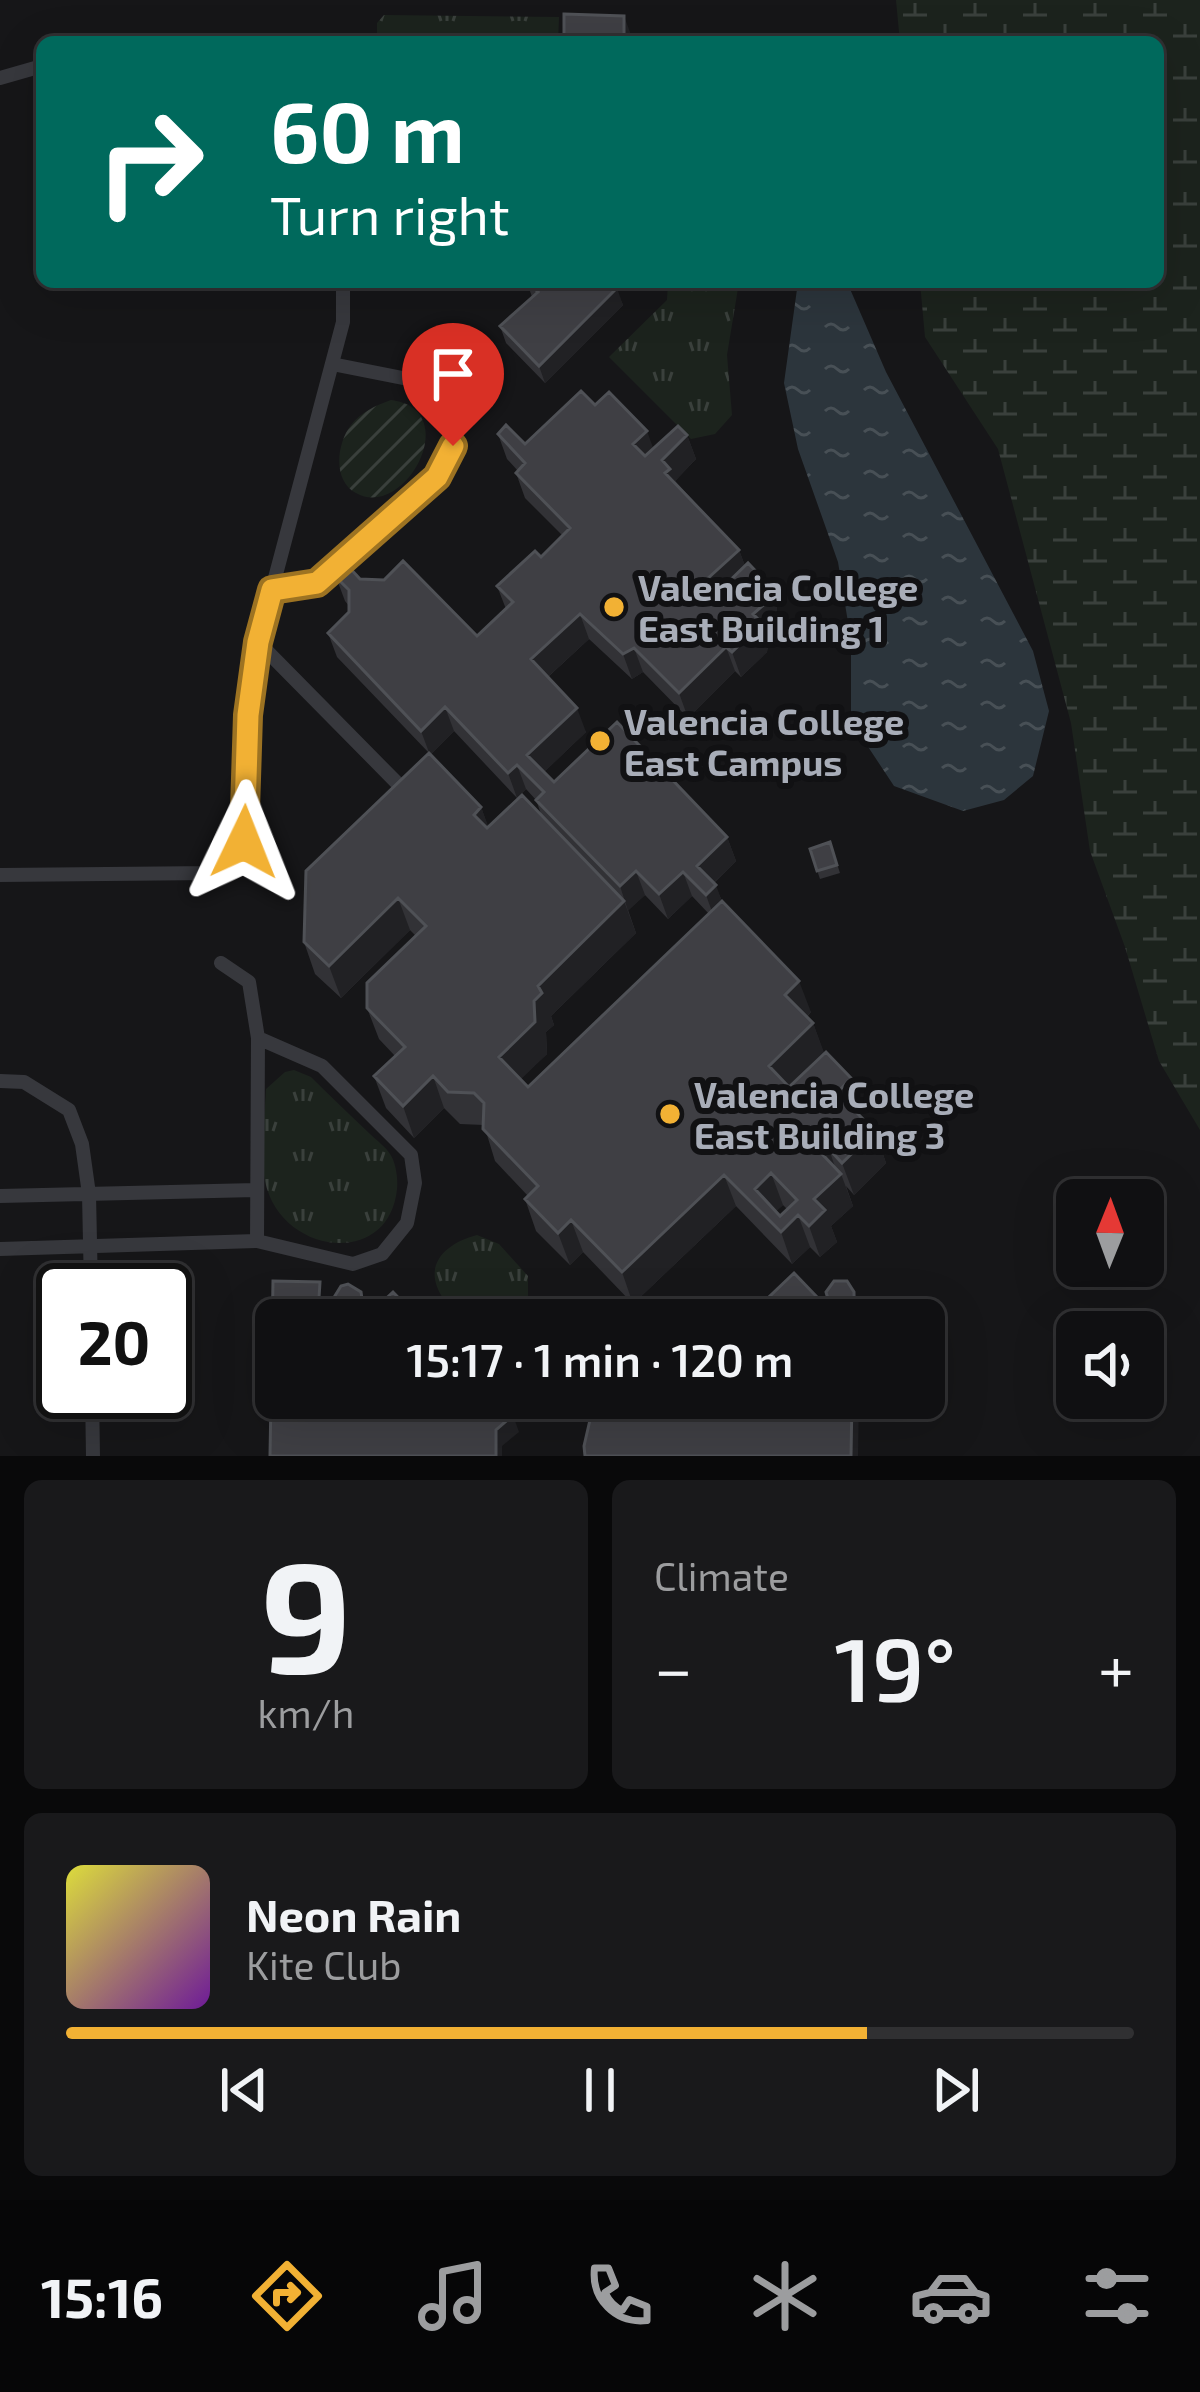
<!DOCTYPE html>
<html lang="en">
<head>
<meta charset="utf-8">
<style>
	body { margin:0; font-family:"Exo 2",sans-serif; background:#19191b; color:#f1f3f6; height:100vh; display:flex; flex-direction:column; font-size:45px; white-space:nowrap }
	* { box-sizing:border-box; margin:0 }
	p { font-size:39px; color:#9c9d9f }
	.icon { flex:none; width:66px; height:66px; fill:none; stroke:currentColor; stroke-width:2; stroke-linecap:round; stroke-linejoin:round }
	.map { position:relative; height:1456px; overflow:hidden }
	.details { display:flex; flex-direction:column; gap:24px; padding:24px; background:#09090a; flex:1 }
	.details>* { flex:none }
	.guide { position:absolute; left:36px; top:36px; width:1128px; height:252px; border-radius:18px; box-shadow:0 12px 48px #0002,0 0 0 3px #303032; background:#00695c; color:#fff; overflow:hidden }
	.needle { width:78px; rotate:1deg }
	.tools { position:absolute; left:1056px; top:1179px; display:grid; gap:24px }
	.tools a { display:grid; place-items:center; width:108px; height:108px; border-radius:18px; background:#101012; box-shadow:0 12px 48px #0002,0 0 0 3px #303032; font-size:60px }
	.speed { position:absolute; left:36px; top:1263px; display:flex; gap:24px; font-size:60px; font-weight:700; text-align:center }
	.speed>* { display:grid; place-content:center; width:156px; height:156px; border-radius:50%; background:#101012; box-shadow:0 12px 48px #0002,0 0 0 3px #303032; line-height:1 }
	.speed .limit { border:6px solid #111; border-radius:18px; background:#fff; color:#111 }
	.pin { position:absolute; display:grid; place-items:center; width:102px; height:102px; color:#fff; margin:-123px -51px; border-radius:50% 50% 50% 0; rotate:-45deg; box-shadow:0 0 12px #0007 }
	.pin .icon { rotate:45deg }
	.me { position:absolute; width:132px; margin:-66px; rotate:2deg; stroke-linejoin:round; filter:drop-shadow(0 0 9px #0008) }
	.turn { display:flex; align-items:center; gap:42px; height:252px; padding:0 36px; font-size:54px }
	.turn .icon { width:156px; height:156px; stroke-width:2.5 }
	.turn b { display:block; font-size:84px; line-height:102px }
	.big { font-size:90px; font-weight:600; line-height:1.1 }
	.details .widget { flex:1; display:flex; flex-direction:column; justify-content:center; gap:18px; min-width:0; padding:0 42px; border-radius:18px; background:#19191b }
	.details .dial { align-items:center; gap:0 }
	.dial b { font-size:156px; line-height:1 }
	.song { display:flex; align-items:center; gap:36px }
	.cover { width:144px; height:144px; border-radius:18px; background:linear-gradient(135deg,hsl(60 70% 55%),hsl(280 70% 35%)) }
	.played { height:12px; border-radius:6px; background:linear-gradient(90deg,#f2b134 75%,#303032 75%) }
	.keys { display:flex; justify-content:space-around; direction:ltr }
	.heat { display:flex; justify-content:space-between; align-items:center; font-size:66px; direction:ltr }
	.details .tiles { flex:1; display:grid; gap:24px; grid-template-columns:1fr 1fr }
	.widget:last-child { grid-column:span 2 }
	.trip { position:absolute; left:255px; top:1299px; width:690px; height:120px; border-radius:18px; background:#101012; box-shadow:0 12px 48px #0002,0 0 0 3px #303032; font-weight:600; line-height:120px; text-align:center }
	.menu { display:flex; height:192px; justify-content:space-around; align-items:center; background:#060607; color:#9c9d9f }
	.menu .icon { width:84px; height:84px }
	.menu .current { color:#f2b134 }
	.menu b { font-size:54px; color:#f1f3f6 }
	.map>svg:first-child { display:block }
	.grass { fill:url(#grass-tufts) }
	.wetland { fill:url(#wetland-marsh) }
	.garden { fill:url(#garden-furrows) }
	.water { fill:url(#water-ripples) }
	.lines { fill:none; stroke-linecap:round; stroke-linejoin:round }
	.service { stroke:#37383d; stroke-width:14 }
	.wall { fill:#323236; fill-rule:evenodd }
	.shaded-wall { fill:#212124 }
	.building { fill:#3f3f44; stroke:#4f5156; stroke-width:3; fill-rule:evenodd }
	.route-casing { stroke:#9d7322; stroke-width:30 }
	.route { stroke:#f2b134; stroke-width:21 }
	.poi-dot { fill:#f2b134; stroke:#111113; stroke-width:4.5 }
	.labels { text-anchor:middle; dominant-baseline:central; stroke-width:12; stroke-linejoin:round; paint-order:stroke }
	.poi-label { font-size:36px; font-weight:bold; fill:#a8adb8; stroke:#111113; text-anchor:start }
</style>
</head>
<body>
<div class="map">
<svg width="1200" height="1456" viewBox="0 0 1200 1456">
	<defs>
		<pattern id="grass-tufts" width="24" height="20" patternUnits="userSpaceOnUse" patternTransform="scale(3)"><rect width="24" height="20" fill="#1c231d"/><path d="M3 7l-1-3M5 7V3M7 7l1-3M15 17l-1-3M17 17v-4M19 17l1-3" fill="none" stroke="#3a403c"/></pattern>
		<pattern id="wetland-marsh" width="20" height="14" patternUnits="userSpaceOnUse" patternTransform="scale(3)"><rect width="20" height="14" fill="#1c231d"/><path d="M1 5h8M5 5V1M11 12h8M15 12V8" fill="none" stroke="#3a403c"/></pattern>
		<pattern id="garden-furrows" width="10" height="10" patternUnits="userSpaceOnUse" patternTransform="scale(3)"><rect width="10" height="10" fill="#1c231d"/><path d="M-1 1l2-2M0 10L10 0M9 11l2-2" fill="none" stroke="#3a403c"/></pattern>
		<pattern id="water-ripples" width="26" height="14" patternUnits="userSpaceOnUse" patternTransform="scale(3)"><rect width="26" height="14" fill="#2c353c"/><path d="M2 4q2-2 4 0t4 0M15 11q2-2 4 0t4 0" fill="none" stroke="#485056"/></pattern>
	</defs>
	<rect width="100%" height="100%" fill="#161618"/>
	<path class="grass" d="M 384,15 L 559,17 L 558,42 L 377,42 L 377,23 Z
		M 668,282 L 739,282 L 727,355 L 732,415 L 715,434 L 691,439 L 609,357 L 667,300 Z
		M 294,1070 L 311,1077 C 330,1096 350,1115 370,1134 C 376,1140 386,1147 390,1154 C 396,1163 398,1178 397,1189 C 389,1269 280,1255 265,1181 C 259,1155 265,1116 266,1089 L 285,1072 Z
		M 477,1235 L 499,1244 L 528,1276 L 528,1320 L 463,1320 C 457,1313 448,1306 443,1298 C 421,1265 446,1243 477,1235 Z"/>
	<path class="wetland" d="M 896,0 L 1200,0 L 1200,1130 L 1159,1061 L 1125,947 L 1090,851 L 1071,723 L 998,449 L 925,337 L 920,282 L 1158,282 L 1158,42 L 900,42 Z"/>
	<path class="garden" d="M 391,400 C 465,409 405,521 356,493 C 332,480 337,443 351,425 C 361,412 375,406 391,400 Z"/>
	<path class="water" d="M 798,282 L 847,282 L 886,372 L 1033,651 L 1049,711 L 1033,776 L 1004,800 L 963,811 L 894,786 L 851,721 L 851,640 L 838,562 L 798,449 L 784,383 Z"/>
	<g class="lines">
		<path class="service" d="M 0,78 L 42,66
			M 272,590 L 317,583 L 438,477 L 453,446 L 449,409 L 423,382 L 332,364
			M 258,642 L 399,785
			M 0,875 L 213,873 L 234,864 L 244,842 L 247,715 L 258,642 L 343,322 L 343,282
			M 221,963 L 249,982 L 258,1038 L 257,1241
			M 0,1081 L 24,1082 L 69,1110 L 82,1144 L 89,1194 L 91,1290
			M 0,1196 L 257,1190
			M 0,1249 L 257,1241 L 353,1264 L 382,1254 L 407,1223 L 415,1183 L 411,1155 L 322,1066 L 258,1038
			M 92,1392 L 93,1456"/>
	</g>
	<path class="wall" d="M 527,282 L 612,282 L 623,305 L 545,383 L 506,343 L 500,326 L 532,297 Z
		M 595,405 L 653,449 L 687,435 L 696,459 L 675,481 L 739,550 L 745,566 L 768,584 L 777,608 L 777,625 L 765,637 L 768,645 L 767,652 L 741,677 L 735,671 L 688,718 L 643,672 L 632,679 L 589,639 L 548,677 L 586,732 L 544,772 L 554,782 L 727,837 L 736,861 L 714,883 L 722,901 L 811,1012 L 807,1017 L 813,1023 L 824,1054 L 863,1110 L 858,1115 L 875,1131 L 886,1163 L 854,1195 L 846,1186 L 853,1206 L 831,1226 L 837,1242 L 820,1257 L 810,1247 L 792,1264 L 736,1206 L 633,1304 L 583,1252 L 570,1265 L 536,1231 L 525,1199 L 528,1196 L 495,1161 L 484,1125 L 460,1124 L 444,1108 L 414,1138 L 386,1108 L 374,1076 L 395,1056 L 379,1039 L 367,1008 L 416,936 L 410,930 L 341,998 L 315,974 L 304,942 L 429,753 L 337,657 L 328,633 L 349,612 L 349,606 L 345,601 L 336,577 L 360,579 L 477,636 L 506,609 L 497,586 L 541,557 L 563,536 L 525,498 L 516,473 L 518,471 L 507,459 L 498,434 L 525,444 ZM 454,731 L 517,798 L 526,789 L 536,800 L 541,814 L 488,827 L 481,807 L 430,755 ZM 645,895 L 668,919 L 692,896 L 709,914 L 528,1087 L 520,1079 L 547,1054 L 546,1032 L 554,1025 L 551,1016 L 636,933 L 628,910 ZM 783,1205 L 787,1209 L 780,1216 L 776,1211 Z
		M 830,842 L 840,873 L 820,879 L 810,849 Z
		M 854,1292 L 860,1309 L 860,1320 L 839,1320 L 834,1315 L 828,1299 Z"/>
	<path class="shaded-wall" d="M 624,16 L 630,32 L 630,42 L 624,42 Z
		M 617,288 L 623,305 L 545,383 L 539,366 Z
		M 647,431 L 656,456 L 642,468 L 633,444 Z
		M 687,435 L 696,459 L 675,481 L 674,497 L 662,460 Z
		M 739,550 L 748,574 L 715,605 L 706,580 Z
		M 768,584 L 777,608 L 777,625 L 765,637 L 768,645 L 767,652 L 741,677 L 732,652 Z
		M 580,614 L 589,639 L 540,684 L 531,659 Z
		M 726,647 L 735,671 L 688,718 L 679,693 Z
		M 634,648 L 643,672 L 632,679 L 623,654 Z
		M 445,707 L 454,731 L 430,755 L 421,731 Z
		M 577,708 L 586,732 L 536,780 L 527,755 Z
		M 517,765 L 526,789 L 517,798 L 508,773 Z
		M 481,807 L 493,839 L 474,815 Z
		M 727,837 L 736,861 L 706,890 L 697,866 Z
		M 636,871 L 645,895 L 628,911 L 620,886 Z
		M 683,872 L 692,896 L 668,919 L 659,894 Z
		M 716,885 L 725,910 L 715,920 L 706,895 Z
		M 398,898 L 410,930 L 341,998 L 329,966 Z
		M 624,901 L 636,933 L 551,1016 L 554,1025 L 546,1032 L 547,1054 L 511,1089 L 499,1057 L 534,1001 L 538,986 Z
		M 799,981 L 811,1012 L 797,1026 L 785,995 Z
		M 813,1023 L 825,1055 L 780,1097 L 769,1066 Z
		M 433,1076 L 444,1108 L 414,1138 L 403,1106 Z
		M 851,1078 L 863,1110 L 838,1136 L 826,1105 Z
		M 875,1131 L 886,1163 L 854,1195 L 842,1163 Z
		M 829,1149 L 838,1176 L 841,1174 L 853,1206 L 831,1226 L 837,1242 L 820,1257 L 809,1226 L 823,1155 Z
		M 771,1173 L 783,1205 L 768,1219 L 755,1189 Z
		M 724,1175 L 736,1206 L 633,1304 L 622,1272 Z
		M 798,1215 L 810,1247 L 792,1264 L 781,1232 Z
		M 571,1220 L 583,1252 L 570,1265 L 558,1233 Z
		M 854,1292 L 860,1309 L 860,1320 L 854,1320 Z
		M 852,1398 L 859,1398 L 858,1456 L 851,1456 Z
		M 513,1415 L 519,1432 L 502,1446 L 502,1456 L 496,1456 L 496,1430 Z"/>
	<path class="building" d="M 564,14 L 624,16 L 624,42 L 564,42 Z
		M 528,282 L 612,282 L 617,288 L 539,366 L 500,326 L 538,292 Z
		M 581,391 L 595,405 L 609,392 L 647,431 L 633,444 L 645,456 L 678,426 L 687,435 L 662,460 L 670,469 L 665,473 L 739,550 L 706,580 L 718,592 L 748,563 L 768,584 L 768,601 L 753,614 L 759,620 L 758,627 L 732,652 L 726,647 L 679,693 L 634,648 L 623,654 L 580,614 L 531,659 L 577,708 L 527,755 L 554,782 L 617,722 L 727,837 L 697,866 L 716,885 L 706,895 L 683,872 L 659,894 L 636,871 L 620,886 L 536,800 L 544,792 L 517,765 L 508,773 L 445,707 L 421,731 L 328,633 L 349,612 L 349,590 L 336,577 L 348,566 L 360,579 L 384,580 L 403,561 L 477,636 L 513,602 L 497,586 L 535,551 L 541,557 L 570,528 L 516,473 L 525,463 L 498,434 L 506,425 L 525,444 Z
		M 429,753 L 481,807 L 474,815 L 487,828 L 522,795 L 624,901 L 538,986 L 542,993 L 534,1001 L 535,1022 L 499,1057 L 528,1087 L 722,901 L 799,981 L 785,995 L 813,1023 L 769,1066 L 789,1087 L 826,1052 L 851,1078 L 826,1105 L 831,1110 L 843,1099 L 875,1131 L 842,1163 L 829,1149 L 823,1155 L 841,1174 L 814,1199 L 825,1210 L 809,1226 L 798,1215 L 781,1232 L 724,1175 L 622,1272 L 571,1220 L 558,1233 L 525,1199 L 538,1186 L 483,1129 L 484,1103 L 474,1093 L 448,1092 L 433,1076 L 403,1106 L 374,1076 L 405,1047 L 367,1008 L 367,983 L 426,926 L 398,898 L 329,966 L 304,942 L 306,871 ZM 771,1173 L 797,1200 L 780,1216 L 755,1189 Z
		M 830,842 L 837,865 L 817,871 L 810,849 Z
		M 794,1273 L 839,1320 L 745,1320 Z
		M 273,1281 L 320,1282 L 319,1298 L 333,1299 L 341,1286 L 348,1284 L 361,1292 L 362,1299 L 372,1299 L 378,1306 L 393,1292 L 420,1320 L 276,1320 L 276,1398 L 496,1398 L 513,1415 L 496,1430 L 496,1456 L 270,1456 Z
		M 834,1281 L 847,1281 L 854,1292 L 854,1320 L 839,1320 L 839,1307 L 828,1299 L 826,1292 Z
		M 608,1398 L 852,1398 L 851,1456 L 585,1456 L 584,1446 L 590,1420 Z"/>
	<g class="lines">
		<defs>
			<path id="route" d="M 244,842 L 248,715 L 258,642 L 272,590 L 317,583 L 437,477 L 453,446"/>
		</defs>
		<use href="#route" class="route-casing"/>
		<use href="#route" class="route"/>
	</g>
	<g class="poi-dot">
		<circle cx="614" cy="607" r="12"/>
		<circle cx="600" cy="741" r="12"/>
		<circle cx="670" cy="1114" r="12"/>
	</g>
	<g class="labels">
		<g class="poi-label">
			<text x="638" y="586">Valencia College<tspan x="638" dy="41">East Building 1</tspan></text>
			<text x="624" y="720">Valencia College<tspan x="624" dy="41">East Campus</tspan></text>
			<text x="694" y="1093">Valencia College<tspan x="694" dy="41">East Building 3</tspan></text>
		</g>
	</g>
</svg>
<div class="tools">
<a><svg class="needle" viewBox="-14 -14 28 28"><path d="M0-13l5 13h-10z" fill="#e53935"/><path d="M0 13l5-13h-10z" fill="#9c9d9f"/></svg></a>
<a><svg class="icon" aria-label="sound" viewBox="0 0 24 24"><path d="M4 9h4l5-4v14l-5-4H4zM17 9q2 3 0 6"/></svg></a>
</div>
<div class="speed"><div class="limit">20</div></div>
<div class="pin" style="left:453px;top:446px;background:#d93025"><svg class="icon" aria-label="arrive" viewBox="0 0 24 24"><path d="M6 21V4h12l-3 4 3 4H6"/></svg></div>
<svg class="me" style="left:244px;top:842px" viewBox="-20 -20 40 40"><path d="M0-17L14 15 0 8-14 15z" fill="#f2b134" stroke="#fff" stroke-width="4"/></svg>
<div class="trip">15:17 · 1 min · 120 m</div>
<div class="guide">
<div class="turn"><svg class="icon" aria-label="right" viewBox="0 0 24 24"><path d="M7 20v-9h11M14 6l5 5-5 5"/></svg><div><b>60 m</b>Turn right</div></div>
</div>
</div>
<section class="details">
<div class="tiles">
<div class="widget dial"><b>9</b><p>km/h</p></div>
<div class="widget"><p>Climate</p>
<div class="heat"><a>−</a><b class="big">19°</b><a>+</a></div>
</div>
<div class="widget">
<div class="song"><i class="cover"></i><div><b>Neon Rain</b><p>Kite Club</p></div></div>
<div class="played"></div>
<div class="keys"><svg class="icon" aria-label="previous" viewBox="0 0 24 24"><path d="M18 5L8 12l10 7zM5 5v14"/></svg><svg class="icon" aria-label="pause" viewBox="0 0 24 24"><path d="M8 5v14M16 5v14"/></svg><svg class="icon" aria-label="next" viewBox="0 0 24 24"><path d="M6 5l10 7-10 7zM19 5v14"/></svg></div>
</div>
</div>
</section>
<nav class="menu">
<b>15:16</b>
<svg class="icon current" aria-label="directions" viewBox="0 0 24 24"><path d="M12 3l9 9-9 9-9-9zM9 14v-3h6M13 9l2 2-2 2"/></svg>
<svg class="icon" aria-label="music" viewBox="0 0 24 24"><path d="M9 18V5l10-2v13"/><circle cx="6" cy="18" r="3"/><circle cx="16" cy="16" r="3"/></svg>
<svg class="icon" aria-label="phone" viewBox="0 0 24 24"><path d="M5 4h4l2 5-3 2q2 4 5 5l2-3 5 2v4C11 20 4 13 5 4z"/></svg>
<svg class="icon" aria-label="climate" viewBox="0 0 24 24"><path d="M12 3v18M4 7l16 10M4 17L20 7"/></svg>
<svg class="icon" aria-label="car" viewBox="0 0 24 24"><path d="M5 17H2v-5l4-1 3-4h7l3 4 3 1v5h-3M9 17h6M6 11h13"/><circle cx="7" cy="17" r="2"/><circle cx="17" cy="17" r="2"/></svg>
<svg class="icon" aria-label="filters" viewBox="0 0 24 24"><path d="M4 7h16M4 17h16"/><circle cx="9" cy="7" r="2"/><circle cx="15" cy="17" r="2"/></svg>
</nav>
</body>
</html>
